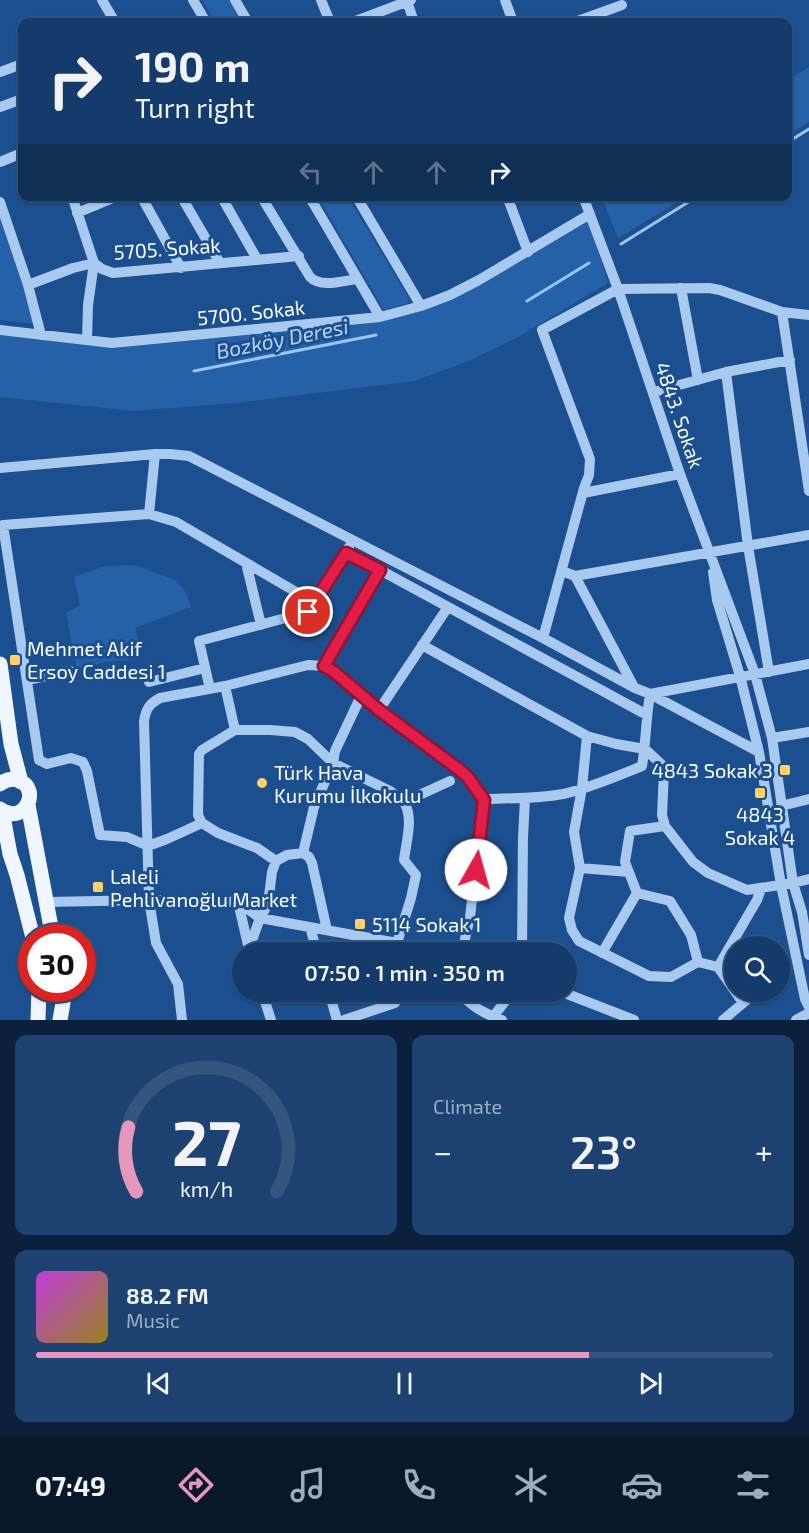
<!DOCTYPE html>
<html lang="en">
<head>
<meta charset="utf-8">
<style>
	body { margin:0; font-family:"Exo 2",sans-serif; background:#1d4271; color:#f1f3f6; height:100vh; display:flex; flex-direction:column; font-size:22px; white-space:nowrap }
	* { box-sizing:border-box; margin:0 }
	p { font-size:20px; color:#9dadc1 }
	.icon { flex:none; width:33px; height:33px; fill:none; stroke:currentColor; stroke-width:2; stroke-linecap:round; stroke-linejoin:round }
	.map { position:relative; height:1020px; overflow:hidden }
	.details { display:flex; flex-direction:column; gap:15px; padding:15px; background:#0b203b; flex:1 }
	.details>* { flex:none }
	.banner { position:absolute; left:18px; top:18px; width:774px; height:183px; border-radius:12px; box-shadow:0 2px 4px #0004,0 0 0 2px #33557e; background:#143b6b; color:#f1f3f6; overflow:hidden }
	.tools { position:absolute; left:724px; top:936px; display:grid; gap:12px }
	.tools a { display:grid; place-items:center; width:66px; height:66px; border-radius:50%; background:#143b6b; box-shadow:0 2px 4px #0004,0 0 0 2px #33557e; font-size:30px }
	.speed { position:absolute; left:18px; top:924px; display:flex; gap:12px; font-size:30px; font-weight:700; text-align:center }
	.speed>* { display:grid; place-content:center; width:78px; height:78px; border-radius:50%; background:#143b6b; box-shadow:0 2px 4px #0004,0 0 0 2px #33557e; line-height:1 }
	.speed .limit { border:9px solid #d22; background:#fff; color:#111 }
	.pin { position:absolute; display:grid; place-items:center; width:51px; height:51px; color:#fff; margin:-26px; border:3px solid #fff; border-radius:50%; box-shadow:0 2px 6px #0007 }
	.me { position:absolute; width:66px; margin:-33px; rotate:7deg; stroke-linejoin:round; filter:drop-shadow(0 0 4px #0008) }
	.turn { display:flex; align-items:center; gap:21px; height:126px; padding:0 18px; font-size:27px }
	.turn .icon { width:78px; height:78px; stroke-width:2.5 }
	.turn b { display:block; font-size:42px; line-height:51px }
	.lanes { display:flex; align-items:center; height:57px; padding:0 18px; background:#0003; justify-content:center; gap:30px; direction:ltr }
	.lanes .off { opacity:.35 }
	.big { font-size:45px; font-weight:600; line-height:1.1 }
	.details .card { flex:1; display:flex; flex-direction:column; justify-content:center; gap:9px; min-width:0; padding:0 21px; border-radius:12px; background:#1d4271 }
	.details .dial { align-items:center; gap:0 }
	.dial svg { height:156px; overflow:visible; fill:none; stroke:#33557e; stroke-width:7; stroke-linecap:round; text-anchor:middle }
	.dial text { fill:#f1f3f6; stroke:none }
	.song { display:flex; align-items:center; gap:18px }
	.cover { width:72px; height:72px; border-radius:9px; background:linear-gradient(135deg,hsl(290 70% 55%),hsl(50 70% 35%)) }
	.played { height:6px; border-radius:3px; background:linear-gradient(90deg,#e797bd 75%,#33557e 75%) }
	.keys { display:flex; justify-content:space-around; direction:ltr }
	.heat { display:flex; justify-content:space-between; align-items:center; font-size:33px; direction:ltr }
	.details .tiles { flex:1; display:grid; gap:15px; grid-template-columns:1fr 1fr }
	.card:last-child { grid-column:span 2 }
	.trip { position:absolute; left:232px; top:942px; width:345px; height:60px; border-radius:30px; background:#143b6b; box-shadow:0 2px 4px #0004,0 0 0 2px #33557e; font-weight:600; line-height:60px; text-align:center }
	.dock { display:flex; height:96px; justify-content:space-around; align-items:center; background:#08182b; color:#9dadc1 }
	.dock .icon { width:42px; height:42px }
	.dock .selected { color:#e797bd }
	.dock b { font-size:27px; color:#f1f3f6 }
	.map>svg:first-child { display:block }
	.green { fill:#2461a8 }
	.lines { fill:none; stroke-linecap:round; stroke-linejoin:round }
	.stream { stroke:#9cc4f0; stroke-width:3 }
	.minor { stroke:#a9c9ee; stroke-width:10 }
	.major { stroke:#f0f6ff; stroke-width:15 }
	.route-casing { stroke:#92132f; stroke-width:15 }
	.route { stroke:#e11d48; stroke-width:10 }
	.poi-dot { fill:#ffd166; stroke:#1b4f8f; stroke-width:2 }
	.labels { text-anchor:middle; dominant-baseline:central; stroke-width:6; stroke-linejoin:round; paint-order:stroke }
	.street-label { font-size:20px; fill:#fff; stroke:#1b4f8f }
	.poi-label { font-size:20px; fill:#fff; stroke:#1b4f8f; text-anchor:start }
	.water-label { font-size:21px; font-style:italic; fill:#b5d3f5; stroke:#1b4f8f }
</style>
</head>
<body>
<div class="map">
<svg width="809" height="1020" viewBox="0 0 809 1020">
	<rect width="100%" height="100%" fill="#1b4f8f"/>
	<path class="green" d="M 202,0 L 229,0 L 243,22 L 215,22 Z
		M 809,67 L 809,122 L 788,135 L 788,80 Z
		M 318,197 L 348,197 L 409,299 L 408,303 L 384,310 Z
		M 613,197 L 613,196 L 686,197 L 618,238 L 604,203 Z
		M 0,213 L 36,324 L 0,320 Z
		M 588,220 L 608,283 L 520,336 L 469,361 L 415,381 L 236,403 L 133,411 L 0,397 L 0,335 L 22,338 L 90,343 L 97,348 L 105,346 L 400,314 Z
		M 124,565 L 138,566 L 175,580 C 184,587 188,596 191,607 L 135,628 L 140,646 L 131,660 L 104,662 L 77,670 L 66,613 L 80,605 L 74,577 L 102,567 Z"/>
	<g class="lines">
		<path class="stream" d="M 788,142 L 809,129
			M 621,244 L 698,196
			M 527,301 L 589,263
			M 194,371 L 376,335"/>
		<path class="minor" d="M 102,0 L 115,22
			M 193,0 L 206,22
			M 235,0 L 248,22
			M 321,0 L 330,22
			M 505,0 L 513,22
			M 407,1 L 414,22
			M 353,22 L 411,0
			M 575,22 L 622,5
			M 0,72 L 22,64
			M 0,107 L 22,99
			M 0,162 L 22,153
			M 72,196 L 94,263 L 102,269 L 113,273 L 299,256
			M 141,196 L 181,268
			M 181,196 L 220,263
			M 221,196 L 257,259
			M 261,196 L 310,277 C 321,288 342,281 357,279
			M 309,196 L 380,317
			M 356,196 L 421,306
			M 507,196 L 528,252
			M 583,196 L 618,289 L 680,474 L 755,674 L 772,738 L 793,883 L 802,912 L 809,955
			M 0,202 L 28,285 L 41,335
			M 77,213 L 118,196
			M 28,285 L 73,268 L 94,263 L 88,305 L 87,340
			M 681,288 L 698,380
			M 782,312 L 809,491
			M 0,330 L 112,343 L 380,317 L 421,306 L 450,295 L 479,280 L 590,214
			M 726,372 L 748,546 L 769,672
			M 654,392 L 726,372 L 790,360
			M 0,468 L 155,454 L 170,454 L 189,456 L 543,638 L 635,688 L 650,694 L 759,752
			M 583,493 L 680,474
			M 149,514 L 155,454
			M 346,553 L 380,570 L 647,715
			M 246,563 L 261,625
			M 562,571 L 575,576 L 809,535
			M 713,572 L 717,600 L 740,676 L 759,752 L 781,885 L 805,999 L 809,1007
			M 575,576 L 634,687
			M 315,603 L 176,522 L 149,514 L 3,525 L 39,760 L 47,764 L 71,758 L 83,762 L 87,771 L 100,835 L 127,837 L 148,846 L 167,839 L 202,823 L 198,815 L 199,754 L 202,750 L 235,730 L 270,730 L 295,732 L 308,739 L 333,763 L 390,791 L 404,802 L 450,781
			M 543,638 L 584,488 L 589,475 L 590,459 L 542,330 L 618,289 L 709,288 L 720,290 L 782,312 L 809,315
			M 422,645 L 587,736 L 616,744 L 645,749 L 662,765 L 664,771 L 662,815 L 665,826 L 693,862 L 708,873 L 747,890 L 793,883 L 809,879
			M 324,666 L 380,570
			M 27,680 L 70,671
			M 149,682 L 205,668
			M 225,686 L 235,730
			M 210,689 L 199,641 L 308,612 L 349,547
			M 379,710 L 448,607
			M 587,736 L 582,788 L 574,832 L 580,868 L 569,918 L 572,930 L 579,941 L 649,976 L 671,977 L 698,962 L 718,967
			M 772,738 L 809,732
			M 484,799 C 510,798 537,799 563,794 C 590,788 617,776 642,766 C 646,742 646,718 650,694 L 809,664
			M 781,806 L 809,799
			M 202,823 L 218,833 L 257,848 L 276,861 L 287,855 L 303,853 L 309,857 L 312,863 L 327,930
			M 665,826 L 630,831 L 625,862 L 637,893 L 670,901 L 691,935 L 698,962
			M 303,853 L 314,807 L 333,763 L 335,751 L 361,696
			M 580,868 L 629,872
			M 46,902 L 149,900 L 238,902 L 260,918 L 397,943 L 430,952
			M 238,902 L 249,949
			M 310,927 L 317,952
			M 397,943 L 411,898 L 416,875 L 404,860 C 406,842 414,818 404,802
			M 249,949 L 260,918 L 268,904 L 272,872 L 276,861
			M 522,952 L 523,837 L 525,799
			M 602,953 L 637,893
			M 262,992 L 271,1020
			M 329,992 L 337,1020
			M 460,992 C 468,1005 487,1015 502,1020
			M 562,992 L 634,1020
			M 743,1003 L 718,967 L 757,900 L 761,889
			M 493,1017 L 512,992
			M 182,1020 L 178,984 L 156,943 L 149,900 L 144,721 C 146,709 149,704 160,698 L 225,686 L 308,665 L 324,666 L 333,671 L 379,710 L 457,768 L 467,776 L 484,799 L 470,917 L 462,952
			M 344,1020 L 395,1003
			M 723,1020 L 756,992
			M 796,1020 L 809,1013"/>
		<path class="major" d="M 0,664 L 11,744 L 21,782
			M 0,784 C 5,780 11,778 18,780 C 42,788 25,827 0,809
			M 28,805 L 53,938
			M 2,811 L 10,854 L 17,875 L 33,938
			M 38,1020 L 39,988
			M 60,1020 L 63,1003 L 62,988"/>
	</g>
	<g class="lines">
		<defs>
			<path id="route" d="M 308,612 L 346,553 L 380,570 L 324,666 L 333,671 L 379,710 L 457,768 L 467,776 L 484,800 L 476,870"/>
		</defs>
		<use href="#route" class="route-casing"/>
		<use href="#route" class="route"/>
	</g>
	<g class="poi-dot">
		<rect x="9" y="654" width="12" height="12" rx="3"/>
		<rect x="779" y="764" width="12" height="12" rx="3"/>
		<circle cx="262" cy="783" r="6"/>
		<rect x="754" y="787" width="12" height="12" rx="3"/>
		<rect x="92" y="881" width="12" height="12" rx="3"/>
		<rect x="354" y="918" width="12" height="12" rx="3"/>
	</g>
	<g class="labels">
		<g class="street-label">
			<text transform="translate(167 248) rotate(-4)">5705. Sokak</text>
			<text transform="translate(251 312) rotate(-6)">5700. Sokak</text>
			<text transform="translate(680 415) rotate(71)">4843. Sokak</text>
		</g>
		<g class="poi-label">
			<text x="27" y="648">Mehmet Akif<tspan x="27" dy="23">Ersoy Caddesi 1</tspan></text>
			<text x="773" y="770" text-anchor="end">4843 Sokak 3</text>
			<text x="274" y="772">Türk Hava<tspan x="274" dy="23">Kurumu İlkokulu</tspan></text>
			<text x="760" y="814" text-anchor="middle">4843<tspan x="760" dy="23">Sokak 4</tspan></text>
			<text x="110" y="876">Laleli<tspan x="110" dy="23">Pehlivanoğlu Market</tspan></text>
			<text x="372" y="924">5114 Sokak 1</text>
		</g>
		<g class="water-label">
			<text transform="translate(282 338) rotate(-11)">Bozköy Deresi</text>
		</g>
	</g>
</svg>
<div class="tools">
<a><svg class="icon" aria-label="search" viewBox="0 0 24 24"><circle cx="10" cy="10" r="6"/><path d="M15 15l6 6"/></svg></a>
</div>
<div class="speed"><div class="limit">30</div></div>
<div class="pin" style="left:308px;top:612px;background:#d93025"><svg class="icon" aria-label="arrive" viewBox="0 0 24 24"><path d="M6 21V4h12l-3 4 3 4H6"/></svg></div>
<svg class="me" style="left:476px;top:870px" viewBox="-20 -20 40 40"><circle r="19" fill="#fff"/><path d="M0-13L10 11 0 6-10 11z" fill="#e11d48"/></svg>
<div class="trip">07:50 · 1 min · 350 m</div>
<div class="banner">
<div class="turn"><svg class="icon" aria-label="right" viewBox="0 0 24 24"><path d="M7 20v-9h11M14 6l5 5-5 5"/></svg><div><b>190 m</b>Turn right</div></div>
<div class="lanes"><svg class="icon off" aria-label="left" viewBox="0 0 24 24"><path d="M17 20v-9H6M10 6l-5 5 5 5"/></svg><svg class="icon off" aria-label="ahead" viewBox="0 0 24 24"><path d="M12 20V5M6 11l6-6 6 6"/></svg><svg class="icon off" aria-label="ahead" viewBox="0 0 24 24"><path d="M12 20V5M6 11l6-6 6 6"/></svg><svg class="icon" aria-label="right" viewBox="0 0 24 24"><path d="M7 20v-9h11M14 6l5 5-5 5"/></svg></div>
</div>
</div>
<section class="details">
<div class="tiles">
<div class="card dial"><svg viewBox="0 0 100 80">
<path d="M14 69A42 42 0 1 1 86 69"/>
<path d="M14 69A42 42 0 0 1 10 36" stroke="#e797bd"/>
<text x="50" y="56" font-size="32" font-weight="700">27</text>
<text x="50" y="72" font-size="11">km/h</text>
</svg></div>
<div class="card"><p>Climate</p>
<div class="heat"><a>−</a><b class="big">23°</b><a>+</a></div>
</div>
<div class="card">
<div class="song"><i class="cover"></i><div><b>88.2 FM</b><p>Music</p></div></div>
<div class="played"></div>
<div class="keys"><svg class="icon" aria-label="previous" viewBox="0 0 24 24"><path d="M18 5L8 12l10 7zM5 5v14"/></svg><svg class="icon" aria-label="pause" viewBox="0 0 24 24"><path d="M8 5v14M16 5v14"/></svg><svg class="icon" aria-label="next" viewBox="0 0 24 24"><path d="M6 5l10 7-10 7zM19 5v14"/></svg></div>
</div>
</div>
</section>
<nav class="dock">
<b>07:49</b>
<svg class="icon selected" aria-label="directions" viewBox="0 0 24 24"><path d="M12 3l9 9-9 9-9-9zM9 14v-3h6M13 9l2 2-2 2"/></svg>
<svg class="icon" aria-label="music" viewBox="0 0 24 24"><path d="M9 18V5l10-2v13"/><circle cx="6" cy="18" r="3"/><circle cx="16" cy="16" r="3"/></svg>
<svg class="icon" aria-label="phone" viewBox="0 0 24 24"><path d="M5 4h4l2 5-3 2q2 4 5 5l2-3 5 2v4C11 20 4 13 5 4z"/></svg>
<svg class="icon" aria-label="climate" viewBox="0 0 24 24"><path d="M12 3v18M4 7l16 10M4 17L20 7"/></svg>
<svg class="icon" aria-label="car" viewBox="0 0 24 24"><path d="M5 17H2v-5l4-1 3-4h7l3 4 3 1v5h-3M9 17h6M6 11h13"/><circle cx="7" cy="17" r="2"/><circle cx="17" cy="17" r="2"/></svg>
<svg class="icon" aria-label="filters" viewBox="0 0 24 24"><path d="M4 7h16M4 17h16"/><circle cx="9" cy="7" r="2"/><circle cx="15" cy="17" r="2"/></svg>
</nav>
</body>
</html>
